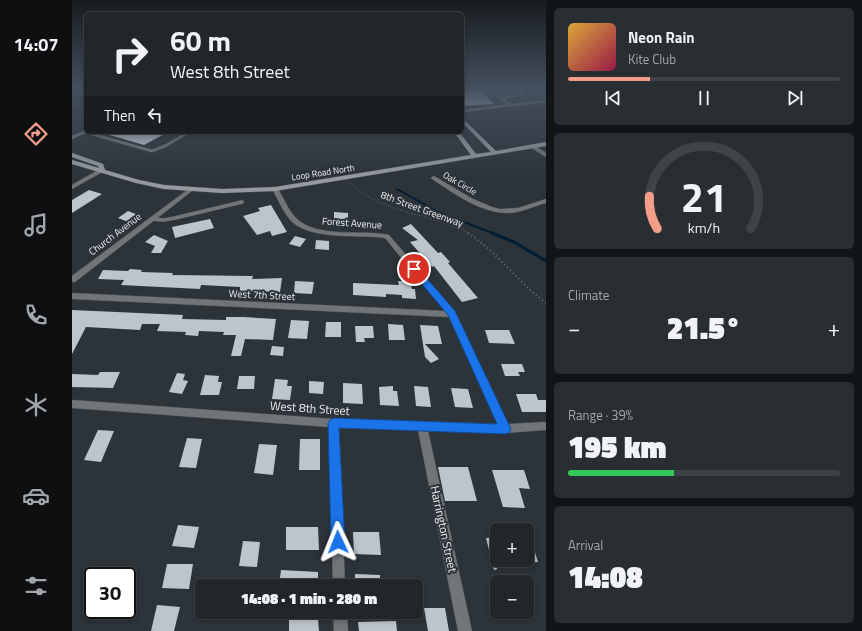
<!DOCTYPE html>
<html lang="en">
<head>
<meta charset="utf-8">
<style>
	body { margin:0; font-family:"Titillium Web",sans-serif; background:#292e33; color:#f1f3f6; height:100vh; display:flex; flex-direction:column; font-size:15px; white-space:nowrap }
	* { box-sizing:border-box; margin:0 }
	p { font-size:13px; color:#a2a5a9 }
	.icon { flex:none; width:22px; height:22px; fill:none; stroke:currentColor; stroke-width:2; stroke-linecap:round; stroke-linejoin:round }
	.map { position:relative; flex:1; overflow:hidden }
	.sheet { display:flex; flex-direction:column; gap:8px; padding:8px; background:#121518; width:316px }
	.sheet>* { flex:none }
	.top-card { position:absolute; left:12px; top:12px; width:380px; height:122px; border-radius:6px; box-shadow:0 2px 6px #0003,0 0 0 1px #3e4347; background:#21262b; color:#f1f3f6; overflow:hidden }
	.controls { position:absolute; left:418px; top:523px; display:grid; gap:8px }
	.controls a { display:grid; place-items:center; width:44px; height:44px; border-radius:6px; background:#21262b; box-shadow:0 2px 6px #0003,0 0 0 1px #3e4347; font-size:20px }
	.speed { position:absolute; left:12px; top:567px; display:flex; gap:8px; font-size:20px; font-weight:700; text-align:center }
	.speed>* { display:grid; place-content:center; width:52px; height:52px; border-radius:50%; background:#21262b; box-shadow:0 2px 6px #0003,0 0 0 1px #3e4347; line-height:1 }
	.speed .limit { border:2px solid #111; border-radius:6px; background:#fff; color:#111 }
	.pin { position:absolute; display:grid; place-items:center; width:34px; height:34px; color:#fff; margin:-17px; border:2px solid #fff; border-radius:50%; box-shadow:0 1px 4px #0007 }
	.me { position:absolute; width:44px; margin:-22px; rotate:358deg; stroke-linejoin:round; filter:drop-shadow(0 0 3px #0008) }
	.turn { display:flex; align-items:center; gap:14px; height:84px; padding:0 20px; font-size:18px }
	.turn .icon { width:52px; height:52px; stroke-width:2.5 }
	.turn b { display:block; font-size:28px; line-height:34px }
	.then { display:flex; align-items:center; height:38px; padding:0 20px; background:#0003; gap:8px; font-size:15px }
	.big { font-size:30px; font-weight:800; line-height:1.1 }
	.sheet .widget { flex:1; display:flex; flex-direction:column; justify-content:center; gap:6px; min-width:0; padding:0 14px; border-radius:6px; background:#292e33 }
	.sheet .dial { align-items:center; gap:0 }
	.dial svg { height:104px; overflow:visible; fill:none; stroke:#3e4347; stroke-width:7; stroke-linecap:round; text-anchor:middle }
	.dial text { fill:#f1f3f6; stroke:none }
	.song { display:flex; align-items:center; gap:12px }
	.cover { width:48px; height:48px; border-radius:6px; background:linear-gradient(135deg,hsl(40 70% 55%),hsl(340 70% 35%)) }
	.played { height:4px; border-radius:2px; background:linear-gradient(90deg,#f49e8a 30%,#3e4347 30%) }
	.keys { display:flex; justify-content:space-around; direction:ltr }
	.heat { display:flex; justify-content:space-between; align-items:center; font-size:22px; direction:ltr }
	.charge { height:6px; border-radius:3px; background:linear-gradient(90deg,#34c759 39%,#3e4347 0) }
	.trip { position:absolute; left:123px; top:579px; width:228px; height:40px; border-radius:6px; background:#21262b; box-shadow:0 2px 6px #0003,0 0 0 1px #3e4347; font-weight:800; line-height:40px; text-align:center }
	main { display:flex; flex:1; min-height:0 }
	.dock { display:flex; flex-direction:column; width:72px; justify-content:space-around; align-items:center; background:#0d0f11; color:#a2a5a9 }
	.dock .icon { width:28px; height:28px }
	.dock .current { color:#f49e8a }
	.dock b { font-size:18px; color:#f1f3f6 }
	.map>svg:first-child { display:block }
	.lines { fill:none; stroke-linecap:round; stroke-linejoin:round }
	.stream-far1 { stroke:#011e34; stroke-width:2 }
	.stream { stroke:#011e34; stroke-width:3 }
	.building { fill:#bdc5cc }
	.lane-far1-casing { stroke:#4a5156; stroke-width:3 }
	.lane-casing { stroke:#4a5156; stroke-width:4 }
	.street-casing { stroke:#4a5156; stroke-width:1 }
	.secondary-casing { stroke:#4a5156; stroke-width:1 }
	.path-far1 { stroke:#6a7075; stroke-width:1.5; stroke-dasharray:0.5 2; stroke-linecap:butt }
	.path { stroke:#6a7075; stroke-width:2; stroke-dasharray:1 3; stroke-linecap:butt }
	.lane-far1 { stroke:#717578; stroke-width:2.5 }
	.lane { stroke:#717578; stroke-width:3.5 }
	.street { fill:#717578; fill-rule:evenodd }
	.secondary { fill:#949a9f; fill-rule:evenodd }
	.route { fill:#1a73e8; stroke:#114b97 }
	.labels { text-anchor:middle; dominant-baseline:central; stroke-width:4; stroke-linejoin:round; paint-order:stroke }
	.far-street-label { font-size:9px; fill:#e9edf1; stroke:#2c3339 }
	.street-label { font-size:10px; fill:#e9edf1; stroke:#2c3339 }
	.near-street-label { font-size:12px; fill:#e9edf1; stroke:#2c3339 }
</style>
</head>
<body>
<main>
<nav class="dock">
<b>14:07</b>
<svg class="icon current" aria-label="directions" viewBox="0 0 24 24"><path d="M12 3l9 9-9 9-9-9zM9 14v-3h6M13 9l2 2-2 2"/></svg>
<svg class="icon" aria-label="music" viewBox="0 0 24 24"><path d="M9 18V5l10-2v13"/><circle cx="6" cy="18" r="3"/><circle cx="16" cy="16" r="3"/></svg>
<svg class="icon" aria-label="phone" viewBox="0 0 24 24"><path d="M5 4h4l2 5-3 2q2 4 5 5l2-3 5 2v4C11 20 4 13 5 4z"/></svg>
<svg class="icon" aria-label="climate" viewBox="0 0 24 24"><path d="M12 3v18M4 7l16 10M4 17L20 7"/></svg>
<svg class="icon" aria-label="car" viewBox="0 0 24 24"><path d="M5 17H2v-5l4-1 3-4h7l3 4 3 1v5h-3M9 17h6M6 11h13"/><circle cx="7" cy="17" r="2"/><circle cx="17" cy="17" r="2"/></svg>
<svg class="icon" aria-label="filters" viewBox="0 0 24 24"><path d="M4 7h16M4 17h16"/><circle cx="9" cy="7" r="2"/><circle cx="15" cy="17" r="2"/></svg>
</nav>
<div class="map">
<svg width="474" height="631" viewBox="0 0 474 631">
	<rect width="100%" height="100%" fill="#2c3339"/>
	<g class="lines">
		<path class="stream-far1" d="M 325,189 L 368,213 L 423,234"/>
		<path class="stream" d="M 420,233 L 442,242 L 474,261"/>
	</g>
	<path class="building" d="M 390,88 L 406,88 L 422,104 L 390,106 Z
		M 34,132 L 96,132 L 72,145 L 34,134 Z
		M 17,190 L 30,194 L 0,213 L 0,200 Z
		M 199,205 L 215,232 L 200,236 L 198,231 L 185,235 L 171,216 L 188,211 L 186,208 Z
		M 56,211 L 69,216 L 59,223 L 46,218 Z
		M 262,212 L 276,213 L 276,223 L 262,223 Z
		M 138,219 L 142,228 L 103,238 L 100,227 Z
		M 339,224 L 366,253 L 369,252 L 378,262 L 376,263 L 406,298 L 390,302 L 362,266 L 360,267 L 338,242 L 346,240 L 330,228 Z
		M 82,235 L 96,241 L 89,253 L 79,253 L 83,246 L 73,242 Z
		M 223,236 L 234,239 L 228,247 L 217,244 Z
		M 244,240 L 257,241 L 257,250 L 243,249 Z
		M 58,269 L 70,270 L 69,272 L 101,273 L 100,275 L 181,276 L 180,279 L 210,278 L 208,292 L 168,291 L 168,287 L 129,285 L 128,289 L 49,285 L 52,280 L 26,279 L 31,270 L 56,271 Z
		M 223,281 L 242,282 L 240,294 L 222,293 Z
		M 326,281 L 338,281 L 340,289 L 343,289 L 344,299 L 330,298 L 330,295 L 314,294 L 314,297 L 281,295 L 281,283 L 327,285 Z
		M 0,310 L 111,315 L 110,319 L 154,320 L 154,317 L 172,317 L 204,319 L 201,340 L 173,339 L 169,356 L 159,356 L 164,335 L 151,335 L 152,332 L 127,331 L 126,336 L 113,335 L 114,332 L 85,331 L 88,324 L 70,324 L 68,330 L 14,327 L 0,354 Z
		M 219,320 L 237,321 L 235,339 L 216,338 Z
		M 254,322 L 269,322 L 269,337 L 253,337 Z
		M 316,324 L 331,325 L 333,340 L 317,340 Z
		M 348,325 L 366,326 L 370,344 L 353,344 L 367,359 L 359,363 L 353,357 Z
		M 283,326 L 301,326 L 302,338 L 292,338 L 293,342 L 284,342 Z
		M 413,330 L 437,330 L 443,344 L 417,343 Z
		M 200,346 L 212,347 L 211,356 L 198,355 Z
		M 429,364 L 450,364 L 453,372 L 446,372 L 448,376 L 433,376 Z
		M 28,372 L 48,372 L 41,388 L 0,387 L 0,374 L 26,375 Z
		M 105,373 L 113,374 L 111,380 L 116,381 L 110,394 L 97,392 Z
		M 133,375 L 147,376 L 146,382 L 150,382 L 147,395 L 128,395 Z
		M 167,376 L 183,376 L 182,389 L 165,389 Z
		M 203,379 L 216,380 L 215,386 L 220,386 L 218,400 L 200,399 Z
		M 237,381 L 252,382 L 251,394 L 237,393 Z
		M 271,383 L 290,384 L 291,404 L 271,403 Z
		M 321,386 L 321,391 L 325,391 L 327,406 L 308,405 L 307,387 Z
		M 342,386 L 356,387 L 359,407 L 344,406 Z
		M 379,388 L 396,389 L 401,408 L 383,407 Z
		M 444,394 L 464,394 L 466,400 L 474,400 L 474,412 L 450,412 Z
		M 26,430 L 42,431 L 29,462 L 12,460 Z
		M 115,438 L 130,439 L 124,468 L 107,467 Z
		M 228,439 L 248,439 L 248,470 L 227,470 Z
		M 187,444 L 205,445 L 201,475 L 182,473 Z
		M 366,467 L 396,467 L 405,501 L 373,501 Z
		M 420,470 L 452,470 L 458,489 L 447,488 L 453,508 L 431,507 Z
		M 106,525 L 127,527 L 122,548 L 100,546 Z
		M 214,527 L 246,527 L 247,550 L 214,550 Z
		M 281,532 L 307,532 L 309,555 L 282,554 Z
		M 455,534 L 457,534 L 466,562 L 455,562 Z
		M 414,538 L 425,538 L 425,569 L 422,570 Z
		M 171,541 L 188,542 L 185,567 L 167,566 Z
		M 95,564 L 121,564 L 117,589 L 90,588 Z
		M 209,570 L 246,572 L 246,586 L 207,586 Z
		M 283,574 L 308,575 L 308,586 L 283,586 Z
		M 85,605 L 108,607 L 102,631 L 79,631 Z
		M 352,608 L 373,608 L 377,631 L 356,631 Z
		M 217,619 L 246,619 L 247,631 L 217,631 Z
		M 324,621 L 325,631 L 287,631 L 286,622 Z"/>
	<g class="lines">
		<defs>
			<path id="lane-far1" d="M 417,88 L 438,105
				M 429,99 L 452,94 L 440,88
				M 390,111 L 474,101
				M 13,132 L 80,151 L 93,146 L 117,132"/>
			<path id="lane" d="M 80,219 L 92,220 L 103,218 L 170,202"/>
			<path id="street" d="M 12,131 L 16,132 L 0,139 L 0,136 Z
				M 458,145 L 462,145 L 474,153 L 474,157 L 458,147 Z
				M 30,168 L 33,170 L 32,171 L 0,189 L 0,185 Z
				M 362,176 L 401,199 L 420,207 L 428,209 L 446,208 L 474,199 L 474,203 C 462,206 451,212 438,213 C 410,214 383,194 360,179 L 359,178 Z
				M 203,187 L 206,189 C 212,198 216,210 224,218 C 245,239 290,229 317,235 L 383,312 L 436,424 L 474,422 L 474,430 L 433,433 L 356,431 L 400,631 L 386,631 L 346,430 L 267,428 L 273,586 L 261,586 L 257,427 L 0,408 L 0,400 L 262,419 L 426,424 L 377,317 L 0,299 L 0,293 L 373,311 L 313,238 C 286,234 240,241 219,221 C 211,212 206,199 200,189 Z
				M 118,188 L 121,190 L 120,191 L 3,282 L 0,282 L 0,276 Z
				M 261,612 L 275,612 L 276,631 L 262,631 Z"/>
			<path id="secondary" d="M 390,118 L 424,151 L 474,142 L 474,146 L 203,191 L 150,193 L 92,189 L 64,183 L 0,164 L 0,160 L 27,168 L 26,166 L 0,157 L 0,153 L 31,164 L 33,170 L 67,180 L 92,185 L 150,189 L 203,187 L 399,155 L 382,132 L 387,132 L 404,154 L 419,152 L 390,122 Z"/>
		</defs>
		<use href="#lane-far1" class="lane-far1-casing"/>
		<use href="#lane" class="lane-casing"/>
		<use href="#street" class="street-casing"/>
		<use href="#secondary" class="secondary-casing"/>
		<path class="path-far1" d="M 278,183 C 311,215 359,212 397,234"/>
		<path class="path" d="M 396,233 C 425,252 446,282 474,303"/>
		<use href="#lane-far1" class="lane-far1"/>
		<use href="#lane" class="lane"/>
		<use href="#street" class="street"/>
		<use href="#secondary" class="secondary"/>
	</g>
	<linearGradient id="sky" x2="0" y2="1"><stop stop-color="#181c1f"/><stop offset="0.5" stop-color="#45505f"/><stop offset="1" stop-color="#45505f" stop-opacity="0"/></linearGradient>
	<rect width="474" height="177" fill="url(#sky)"/>
	<path class="route" d="M 339,267 L 345,267 L 383,311 L 439,429 L 437,433 L 433,434 L 267,428 L 273,542 L 271,546 L 266,548 L 261,546 L 259,542 L 256,423 L 258,420 L 262,418 L 425,424 L 376,315 L 339,271 Z"/>
	<g class="labels">
		<g class="far-street-label">
			<text transform="translate(251 172) rotate(-9)">Loop Road North</text>
			<text transform="translate(388 183) rotate(30)">Oak Circle</text>
		</g>
		<g class="street-label">
			<text transform="translate(350 209) rotate(20)">8th Street Greenway</text>
			<text transform="translate(280 223) rotate(4)">Forest Avenue</text>
			<text transform="translate(43 234) rotate(-37)">Church Avenue</text>
			<text transform="translate(190 295) rotate(3)">West 7th Street</text>
		</g>
		<g class="near-street-label">
			<text transform="translate(238 408) rotate(4)">West 8th Street</text>
			<text transform="translate(372 529) rotate(78)">Harrington Street</text>
		</g>
	</g>
</svg>
<div class="controls">
<a>+</a>
<a>−</a>
</div>
<div class="speed"><div class="limit">30</div></div>
<div class="pin" style="left:342px;top:269px;background:#d93025"><svg class="icon" aria-label="arrive" viewBox="0 0 24 24"><path d="M6 21V4h12l-3 4 3 4H6"/></svg></div>
<svg class="me" style="left:266px;top:542px" viewBox="-20 -20 40 40"><path d="M0-17L14 15 0 8-14 15z" fill="#1a73e8" stroke="#fff" stroke-width="4"/></svg>
<div class="trip">14:08 · 1 min · 280 m</div>
<div class="top-card">
<div class="turn"><svg class="icon" aria-label="right" viewBox="0 0 24 24"><path d="M7 20v-9h11M14 6l5 5-5 5"/></svg><div><b>60 m</b>West 8th Street</div></div>
<div class="then">Then<svg class="icon" aria-label="left" viewBox="0 0 24 24"><path d="M17 20v-9H6M10 6l-5 5 5 5"/></svg></div>
</div>
</div>
<section class="sheet">
<div class="widget">
<div class="song"><i class="cover"></i><div><b>Neon Rain</b><p>Kite Club</p></div></div>
<div class="played"></div>
<div class="keys"><svg class="icon" aria-label="previous" viewBox="0 0 24 24"><path d="M18 5L8 12l10 7zM5 5v14"/></svg><svg class="icon" aria-label="pause" viewBox="0 0 24 24"><path d="M8 5v14M16 5v14"/></svg><svg class="icon" aria-label="next" viewBox="0 0 24 24"><path d="M6 5l10 7-10 7zM19 5v14"/></svg></div>
</div>
<div class="widget dial"><svg viewBox="0 0 100 80">
<path d="M14 69A42 42 0 1 1 86 69"/>
<path d="M14 69A42 42 0 0 1 8 44" stroke="#f49e8a"/>
<text x="50" y="56" font-size="32" font-weight="700">21</text>
<text x="50" y="72" font-size="11">km/h</text>
</svg></div>
<div class="widget"><p>Climate</p>
<div class="heat"><a>−</a><b class="big">21.5°</b><a>+</a></div>
</div>
<div class="widget"><p>Range · 39%</p><b class="big">195 km</b><div class="charge"></div></div>
<div class="widget"><p>Arrival</p><b class="big">14:08</b></div>
</section>
</main>
</body>
</html>
